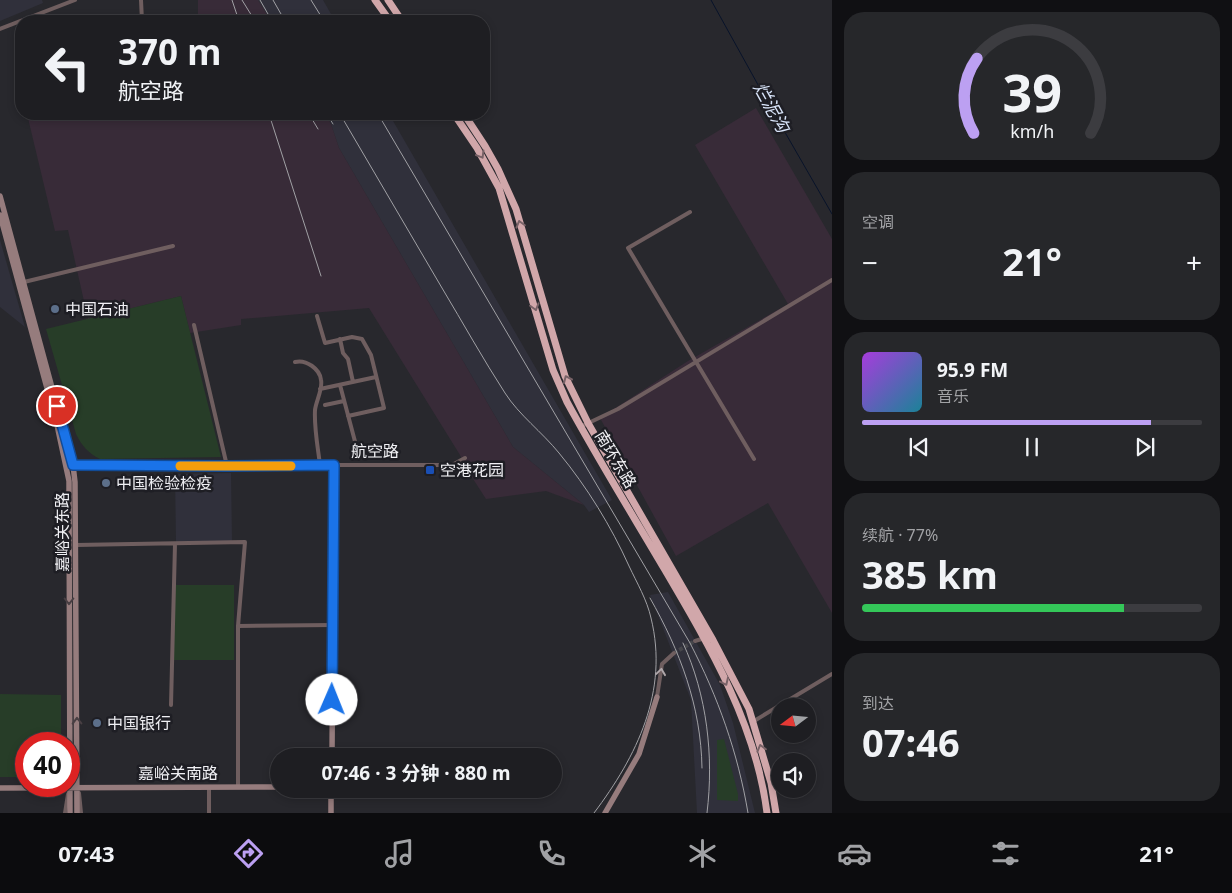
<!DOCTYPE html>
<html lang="zh">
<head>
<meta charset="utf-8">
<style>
	body { margin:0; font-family:"Noto Sans","Noto Sans SC",sans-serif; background:#26272a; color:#f1f3f6; height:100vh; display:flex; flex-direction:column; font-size:19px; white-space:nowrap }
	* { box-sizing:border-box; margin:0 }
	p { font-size:16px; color:#a1a2a5 }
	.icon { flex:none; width:28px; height:28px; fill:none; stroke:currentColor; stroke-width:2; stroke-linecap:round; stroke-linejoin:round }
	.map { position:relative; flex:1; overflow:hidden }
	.drawer { display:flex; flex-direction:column; gap:12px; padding:12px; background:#101013; width:400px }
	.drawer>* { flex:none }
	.banner { position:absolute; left:15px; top:15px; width:475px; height:105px; border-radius:20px; box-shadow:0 2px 8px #0003,0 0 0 1px #3c3c40; background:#1e1e22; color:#f1f3f6; overflow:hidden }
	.needle { width:32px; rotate:254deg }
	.controls { position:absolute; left:771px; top:698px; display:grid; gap:10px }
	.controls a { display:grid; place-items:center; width:45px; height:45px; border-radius:50%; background:#1e1e22; box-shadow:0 2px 8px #0003,0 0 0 1px #3c3c40; font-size:25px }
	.speed { position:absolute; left:15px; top:732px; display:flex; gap:10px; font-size:25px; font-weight:700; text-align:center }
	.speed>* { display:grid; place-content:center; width:65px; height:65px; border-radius:50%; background:#1e1e22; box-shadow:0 2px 8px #0003,0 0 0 1px #3c3c40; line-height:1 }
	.speed .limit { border:8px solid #d22; background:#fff; color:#111 }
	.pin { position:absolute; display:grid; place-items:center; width:42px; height:42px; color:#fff; margin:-21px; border:2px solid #fff; border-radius:50%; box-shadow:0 1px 5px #0007 }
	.me { position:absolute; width:55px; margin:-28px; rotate:1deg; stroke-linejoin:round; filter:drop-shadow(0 0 4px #0008) }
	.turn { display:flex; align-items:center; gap:18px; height:105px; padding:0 20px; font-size:22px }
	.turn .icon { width:65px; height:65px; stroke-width:2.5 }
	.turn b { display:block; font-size:35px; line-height:42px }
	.big { font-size:38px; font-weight:700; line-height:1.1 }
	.drawer .widget { flex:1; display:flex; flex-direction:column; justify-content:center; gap:8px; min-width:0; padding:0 18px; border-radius:20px; background:#26272a }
	.drawer .dial { align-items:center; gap:0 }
	.dial svg { height:130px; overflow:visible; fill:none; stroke:#3c3c40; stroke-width:7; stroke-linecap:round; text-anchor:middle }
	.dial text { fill:#f1f3f6; stroke:none }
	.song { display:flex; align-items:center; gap:15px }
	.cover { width:60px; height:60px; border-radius:8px; background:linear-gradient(135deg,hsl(280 70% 55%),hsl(190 70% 35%)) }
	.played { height:5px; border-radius:2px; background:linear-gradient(90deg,#bca0f2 85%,#3c3c40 85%) }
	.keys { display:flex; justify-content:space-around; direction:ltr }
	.heat { display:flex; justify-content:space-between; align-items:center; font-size:28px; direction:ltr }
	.charge { height:8px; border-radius:4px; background:linear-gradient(90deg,#34c759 77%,#3c3c40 0) }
	.trip { position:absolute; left:270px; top:748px; width:292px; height:50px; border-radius:25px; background:#1e1e22; box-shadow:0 2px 8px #0003,0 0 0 1px #3c3c40; font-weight:700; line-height:50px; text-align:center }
	.tab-bar { display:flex; height:80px; justify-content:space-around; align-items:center; background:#0c0c0e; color:#a1a2a5 }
	.tab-bar .icon { width:35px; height:35px }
	.tab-bar .current { color:#bca0f2 }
	.tab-bar b { font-size:22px; color:#f1f3f6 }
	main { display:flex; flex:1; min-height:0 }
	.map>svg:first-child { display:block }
	.built { fill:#30303b }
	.industrial { fill:#382b38 }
	.green { fill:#273d28 }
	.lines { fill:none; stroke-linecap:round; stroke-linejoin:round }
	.stream { stroke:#08132a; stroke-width:1 }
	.street-tunnel { stroke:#46464b; stroke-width:4; stroke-dasharray:4 2; stroke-linecap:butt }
	.street { stroke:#6f5e5f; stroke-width:4 }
	.secondary { stroke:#967c7d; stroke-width:5.5 }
	.highway { stroke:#d1a7aa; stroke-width:7 }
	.rail { stroke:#a1a1a5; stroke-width:1 }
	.oneway { stroke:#786267 }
	.oneway2 { stroke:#483f43 }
	.oneway3 { stroke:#b0a7aa }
	.route-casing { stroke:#114b97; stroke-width:12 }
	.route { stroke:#1a73e8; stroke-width:9 }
	.slow { stroke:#f59e0b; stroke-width:9 }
	.service-dot { fill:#5c6f8a; stroke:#1e1e24; stroke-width:2 }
	.transit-dot { fill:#1a4fb4; stroke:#1e1e24; stroke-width:2 }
	.labels { text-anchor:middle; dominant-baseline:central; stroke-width:5; stroke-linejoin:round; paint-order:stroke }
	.poi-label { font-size:16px; fill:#f0f0f4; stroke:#1e1e24; text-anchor:start }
	.street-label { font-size:16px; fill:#f0f0f4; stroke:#1e1e24 }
	.water-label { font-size:18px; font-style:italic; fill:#d9e5fa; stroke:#1e1e24 }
</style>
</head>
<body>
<main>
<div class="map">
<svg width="832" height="813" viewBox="0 0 832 813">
	<rect width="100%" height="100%" fill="#28282d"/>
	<path class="built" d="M 0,0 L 42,0 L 43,3 L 0,21 Z
		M 258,0 L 323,0 L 335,21 L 271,21 Z
		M 325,114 L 389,114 L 612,500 L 589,512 L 584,505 L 513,447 L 339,148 L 331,124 Z
		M 0,240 L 25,327 L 0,307 Z
		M 231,473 L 232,541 L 176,542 L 175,474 Z
		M 668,592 L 720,685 L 733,723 L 755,813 L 697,813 L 691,700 L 650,595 Z"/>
	<path class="industrial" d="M 198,0 L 258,0 L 271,21 L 198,21 Z
		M 756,108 L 832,239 L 832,613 L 768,503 L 676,556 L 600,418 L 688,361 L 788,304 L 695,145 Z
		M 27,114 L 325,114 L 331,124 L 339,148 L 513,447 L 584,505 L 546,491 L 486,499 L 466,468 L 460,455 L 369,308 L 241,319 L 241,325 L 190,333 L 181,296 L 88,319 L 68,230 L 55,231 Z"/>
	<path class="green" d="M 181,296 L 221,457 L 100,459 C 88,453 82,446 76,434 L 46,329 Z
		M 174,585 L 234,585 L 234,660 L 173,660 Z
		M 0,694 L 61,695 L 61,744 L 26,744 L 26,777 L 0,777 Z
		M 724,739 L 738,794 L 738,801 L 717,800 L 717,740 Z"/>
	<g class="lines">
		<path class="stream" d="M 711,0 L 767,101 L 832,214"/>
		<path class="street-tunnel" d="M 674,653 L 695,641"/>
		<path class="street" d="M 141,0 L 142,21
			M 0,29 L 75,0
			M 690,212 L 628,248 L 754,459
			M 24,282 L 173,246
			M 317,316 L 325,343 L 352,337 L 362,339 L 371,355 L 384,408 L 348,416
			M 194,325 L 227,466
			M 340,339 L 343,353 L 348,359 L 353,382
			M 295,362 C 306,359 320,369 321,380 C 323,389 316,401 315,410 C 314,428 318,448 320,465
			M 340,385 L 357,449
			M 320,389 L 376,377
			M 325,405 L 344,401
			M 580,427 L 618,409 L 832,280
			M 334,465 L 452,465 L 465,458
			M 76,545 L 245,542 L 238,626
			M 695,641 L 705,638
			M 657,697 L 662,664 L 674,653
			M 171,705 L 175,544
			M 754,721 L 832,674
			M 209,787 L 209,813
			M 238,787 L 238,626 L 333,625
			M 79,793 L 81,813
			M 65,813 L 68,794"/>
		<path class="secondary" d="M 0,196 L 73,465 L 75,482 L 77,813
			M 0,215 L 57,425 L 69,481 L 70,813
			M 69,465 L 227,466 L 334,465 L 332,756
			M 0,788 L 279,787
			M 331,789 L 331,813
			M 605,813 L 639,754 L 657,697"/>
		<path class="highway" d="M 375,0 L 390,21
			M 388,0 L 402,21
			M 454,114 L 477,148 L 499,188 L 553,370 L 567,402 C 598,459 632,514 665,570 C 709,645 756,724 767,813
			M 464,114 L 485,146 L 498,169 L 516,209 L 565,376 L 588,423 L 713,640 L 749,709 L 771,783 L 776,813"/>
		<path class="rail" d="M 232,0 L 239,21
			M 242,0 L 255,21
			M 260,0 L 272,21
			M 273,0 L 285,21
			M 311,0 L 324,21
			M 269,114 L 321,276
			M 309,114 L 318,129
			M 327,114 L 333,124
			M 340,114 C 374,172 408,230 442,288 C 463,323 483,359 505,393 C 519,415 542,432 559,453 C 587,487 611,526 629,566 C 637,583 647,600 651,618 C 669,691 637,756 594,813
			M 378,114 L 690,643 C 718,697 738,753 748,813
			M 650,598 C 680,651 701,706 702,768
			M 683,643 C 707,695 714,756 707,813"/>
	</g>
	<defs><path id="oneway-chevron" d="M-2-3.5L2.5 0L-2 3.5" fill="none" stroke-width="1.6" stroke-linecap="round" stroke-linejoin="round" transform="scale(1.25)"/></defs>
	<g class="oneway">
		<use href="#oneway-chevron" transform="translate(481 155) rotate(59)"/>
		<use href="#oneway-chevron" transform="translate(520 224) rotate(-106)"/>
		<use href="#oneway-chevron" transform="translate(535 307) rotate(74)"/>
		<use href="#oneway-chevron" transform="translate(567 379) rotate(-114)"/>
		<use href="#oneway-chevron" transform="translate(725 682) rotate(65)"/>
		<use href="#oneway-chevron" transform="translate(761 748) rotate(-105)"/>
	</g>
	<g class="oneway2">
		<use href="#oneway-chevron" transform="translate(69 601) rotate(90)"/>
		<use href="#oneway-chevron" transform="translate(77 721) rotate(-91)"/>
	</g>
	<use class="oneway3" href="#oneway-chevron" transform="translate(661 672) rotate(-82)"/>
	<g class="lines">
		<defs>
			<path id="route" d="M 57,406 L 73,465 L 227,466 L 334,465 L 332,700"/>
		</defs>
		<use href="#route" class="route-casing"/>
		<use href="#route" class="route"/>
		<path class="slow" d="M 180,466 L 291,466"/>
	</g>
	<g class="service-dot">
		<circle cx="55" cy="309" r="5"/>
		<circle cx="106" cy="483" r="5"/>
		<circle cx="97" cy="723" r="5"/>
	</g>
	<rect class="transit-dot" x="425" y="465" width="10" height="10" rx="2.5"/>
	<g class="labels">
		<g class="poi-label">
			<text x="65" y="309">中国石油</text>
			<text x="440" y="470">空港花园</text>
			<text x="116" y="483">中国检验检疫</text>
			<text x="107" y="723">中国银行</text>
		</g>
		<g class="street-label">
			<text x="375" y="451">航空路</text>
			<text transform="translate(616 459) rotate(59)">南环东路</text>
			<text transform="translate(62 532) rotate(-90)">嘉峪关东路</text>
			<text x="178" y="773">嘉峪关南路</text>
		</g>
		<g class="water-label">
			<text transform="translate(772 107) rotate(61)">烂泥沟</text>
		</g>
	</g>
</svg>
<div class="controls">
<a><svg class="needle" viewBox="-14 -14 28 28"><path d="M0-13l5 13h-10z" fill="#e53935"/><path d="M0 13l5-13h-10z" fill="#a1a2a5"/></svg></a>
<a><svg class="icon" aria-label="sound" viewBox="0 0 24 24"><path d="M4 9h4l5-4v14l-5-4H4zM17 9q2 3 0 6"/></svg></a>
</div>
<div class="speed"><div class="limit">40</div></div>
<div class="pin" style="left:57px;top:406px;background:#d93025"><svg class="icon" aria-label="arrive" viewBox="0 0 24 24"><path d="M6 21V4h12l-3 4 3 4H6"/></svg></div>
<svg class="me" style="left:332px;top:700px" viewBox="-20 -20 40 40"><circle r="19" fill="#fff"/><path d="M0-13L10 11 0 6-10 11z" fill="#1a73e8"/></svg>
<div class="trip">07:46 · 3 分钟 · 880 m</div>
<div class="banner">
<div class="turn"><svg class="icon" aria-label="left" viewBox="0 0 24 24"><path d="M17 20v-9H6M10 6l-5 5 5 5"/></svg><div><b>370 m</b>航空路</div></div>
</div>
</div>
<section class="drawer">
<div class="widget dial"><svg viewBox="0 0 100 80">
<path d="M14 69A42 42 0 1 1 86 69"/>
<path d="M14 69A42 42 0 0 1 16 23" stroke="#bca0f2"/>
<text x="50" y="56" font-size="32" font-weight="700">39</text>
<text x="50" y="72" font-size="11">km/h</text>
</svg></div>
<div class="widget"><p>空调</p>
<div class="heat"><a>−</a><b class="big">21°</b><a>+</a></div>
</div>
<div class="widget">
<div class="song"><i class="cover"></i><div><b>95.9 FM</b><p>音乐</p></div></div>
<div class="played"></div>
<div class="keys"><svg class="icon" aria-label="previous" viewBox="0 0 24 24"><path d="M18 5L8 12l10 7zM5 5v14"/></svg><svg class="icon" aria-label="pause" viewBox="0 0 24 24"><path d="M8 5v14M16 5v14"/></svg><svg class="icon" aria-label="next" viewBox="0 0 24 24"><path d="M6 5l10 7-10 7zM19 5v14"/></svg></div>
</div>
<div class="widget"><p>续航 · 77%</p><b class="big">385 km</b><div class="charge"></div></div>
<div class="widget"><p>到达</p><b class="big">07:46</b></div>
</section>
</main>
<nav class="tab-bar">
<b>07:43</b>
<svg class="icon current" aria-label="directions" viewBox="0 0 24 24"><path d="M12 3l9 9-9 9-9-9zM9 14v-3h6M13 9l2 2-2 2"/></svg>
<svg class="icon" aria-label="music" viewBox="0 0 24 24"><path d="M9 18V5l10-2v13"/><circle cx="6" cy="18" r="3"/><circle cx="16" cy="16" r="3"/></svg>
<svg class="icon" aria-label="phone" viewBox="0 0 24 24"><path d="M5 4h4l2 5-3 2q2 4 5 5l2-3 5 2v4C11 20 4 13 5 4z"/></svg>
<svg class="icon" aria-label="climate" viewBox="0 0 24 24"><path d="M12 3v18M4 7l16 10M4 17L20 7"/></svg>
<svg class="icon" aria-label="car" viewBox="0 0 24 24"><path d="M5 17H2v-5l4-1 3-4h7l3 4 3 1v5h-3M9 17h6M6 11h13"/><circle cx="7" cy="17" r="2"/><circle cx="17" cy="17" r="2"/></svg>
<svg class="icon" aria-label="filters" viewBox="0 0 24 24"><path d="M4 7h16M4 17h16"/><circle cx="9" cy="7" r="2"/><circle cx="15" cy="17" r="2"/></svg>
<b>21°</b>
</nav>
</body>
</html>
